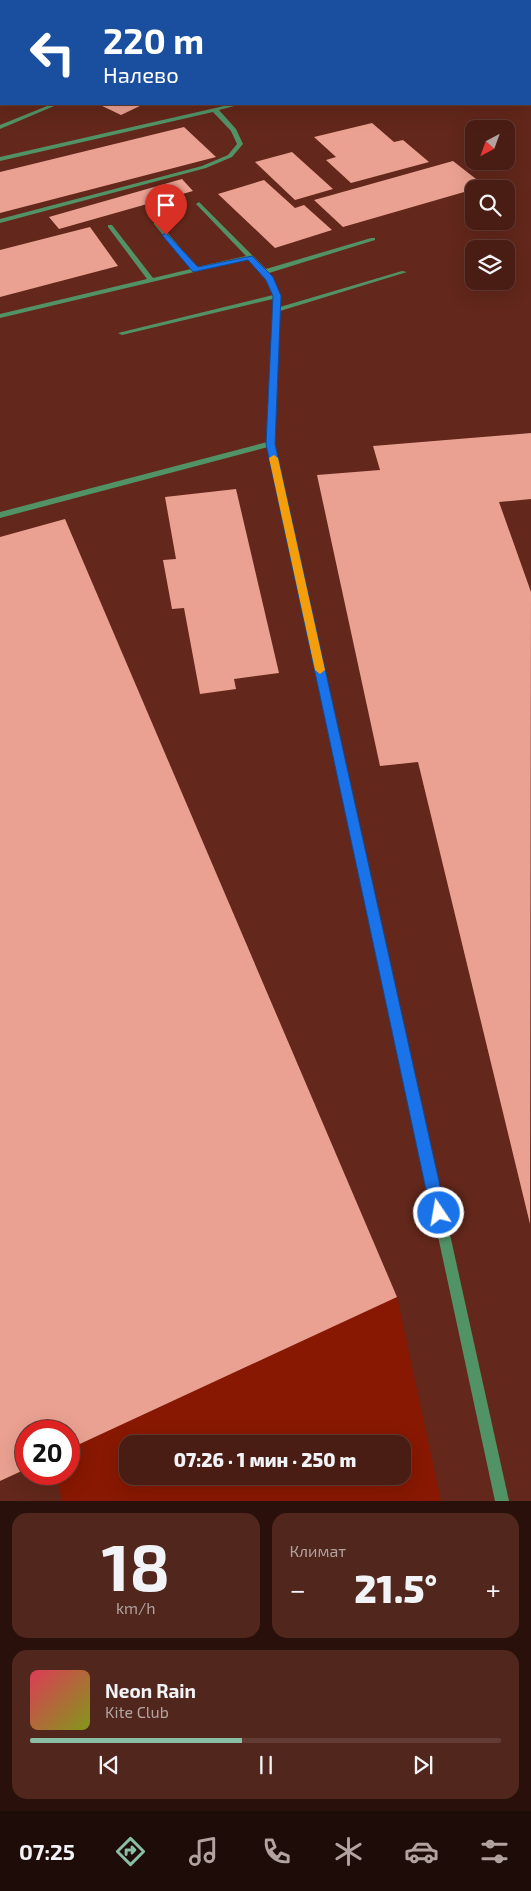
<!DOCTYPE html>
<html lang="ru">
<head>
<meta charset="utf-8">
<style>
	body { margin:0; font-family:"Exo 2",sans-serif; background:#51261d; color:#f1f3f6; height:100vh; display:flex; flex-direction:column; font-size:19px; white-space:nowrap }
	* { box-sizing:border-box; margin:0 }
	p { font-size:16px; color:#b2a2a0 }
	.icon { flex:none; width:28px; height:28px; fill:none; stroke:currentColor; stroke-width:2; stroke-linecap:round; stroke-linejoin:round }
	.map { position:relative; height:1501px; overflow:hidden }
	.side { display:flex; flex-direction:column; gap:12px; padding:12px; background:#29100b; flex:1 }
	.side>* { flex:none }
	.banner { position:absolute; left:0px; top:0px; width:531px; height:105px; box-shadow:0 5px 20px #0002,0 0 0 1px #613b34; background:#1a4fa0; color:#fff; overflow:hidden }
	.needle { width:32px; rotate:221deg }
	.fabs { position:absolute; left:465px; top:120px; display:grid; gap:10px }
	.fabs a { display:grid; place-items:center; width:50px; height:50px; border-radius:10px; background:#4a1d14; box-shadow:0 5px 20px #0002,0 0 0 1px #613b34; font-size:25px }
	.speed { position:absolute; left:15px; top:1420px; display:flex; gap:10px; font-size:25px; font-weight:700; text-align:center }
	.speed>* { display:grid; place-content:center; width:65px; height:65px; border-radius:50%; background:#4a1d14; box-shadow:0 5px 20px #0002,0 0 0 1px #613b34; line-height:1 }
	.speed .limit { border:8px solid #d22; background:#fff; color:#111 }
	.pin { position:absolute; display:grid; place-items:center; width:42px; height:42px; color:#fff; margin:-51px -21px; border-radius:50% 50% 50% 0; rotate:-45deg; box-shadow:0 0 5px #0007 }
	.pin .icon { rotate:45deg }
	.me { position:absolute; width:55px; margin:-28px; rotate:348deg; stroke-linejoin:round; filter:drop-shadow(0 0 4px #0008) }
	.turn { display:flex; align-items:center; gap:18px; height:105px; padding:0 20px; font-size:22px }
	.turn .icon { width:65px; height:65px; stroke-width:2.5 }
	.turn b { display:block; font-size:35px; line-height:42px }
	.big { font-size:38px; font-weight:800; line-height:1.1 }
	.side .card { flex:1; display:flex; flex-direction:column; justify-content:center; gap:8px; min-width:0; padding:0 18px; border-radius:15px; background:#51261d }
	.side .dial { align-items:center; gap:0 }
	.dial b { font-size:65px; line-height:1 }
	.song { display:flex; align-items:center; gap:15px }
	.cover { width:60px; height:60px; border-radius:8px; background:linear-gradient(135deg,hsl(350 70% 55%),hsl(70 70% 35%)) }
	.played { height:5px; border-radius:2px; background:linear-gradient(90deg,#8abfa5 45%,#613b34 45%) }
	.keys { display:flex; justify-content:space-around; direction:ltr }
	.heat { display:flex; justify-content:space-between; align-items:center; font-size:28px; direction:ltr }
	.side .tiles { flex:1; display:grid; gap:12px; grid-template-columns:1fr 1fr }
	.card:last-child { grid-column:span 2 }
	.trip { position:absolute; left:119px; top:1435px; width:292px; height:50px; border-radius:15px; background:#4a1d14; box-shadow:0 5px 20px #0002,0 0 0 1px #613b34; font-weight:800; line-height:50px; text-align:center }
	.tabs { display:flex; height:80px; justify-content:space-around; align-items:center; background:#1e0c08; color:#b2a2a0 }
	.tabs .icon { width:35px; height:35px }
	.tabs .active { color:#8abfa5 }
	.tabs b { font-size:22px; color:#f1f3f6 }
	.map>svg:first-child { display:block }
	.green { fill:#881801; fill-rule:evenodd }
	.building { fill:#eaa191 }
	.lines { fill:none; stroke-linecap:round; stroke-linejoin:round }
	.lane { fill:#529366; fill-rule:evenodd }
	.route { fill:#1a73e8; stroke:#114b97 }
	.slow { fill:#f59e0b }
</style>
</head>
<body>
<div class="map">
<svg width="531" height="1501" viewBox="0 0 531 1501">
	<rect width="100%" height="100%" fill="#63271b"/>
	<path class="green" d="M 397,1297 L 441,1501 L 62,1501 L 56,1474 L 69,1474 L 69,1449 ZM 128,1444 L 402,1444 L 402,1476 L 128,1476 Z"/>
	<path class="building" d="M 98,104 L 144,104 L 121,115 Z
		M 372,123 L 394,142 L 403,140 L 429,162 L 351,183 L 326,160 L 336,157 L 314,137 Z
		M 184,127 L 216,157 L 0,213 L 0,172 Z
		M 292,152 L 333,189 L 295,200 L 255,162 Z
		M 453,161 L 485,186 L 343,227 L 314,200 Z
		M 182,179 L 193,191 L 59,229 L 49,217 Z
		M 264,180 L 295,208 L 304,205 L 332,230 L 275,248 L 218,194 Z
		M 90,227 L 118,266 L 0,297 L 0,250 Z
		M 531,433 L 531,499 L 499,502 L 531,592 L 530,1224 L 418,762 L 380,766 L 317,475 L 380,470 L 373,446 Z
		M 236,489 L 279,673 L 234,679 L 236,689 L 200,694 L 184,608 L 172,609 L 163,560 L 176,559 L 165,497 Z
		M 65,519 L 397,1297 L 69,1449 L 69,1431 L 26,1431 L 26,1469 L 0,1481 L 0,537 Z"/>
	<g class="lines">
		<path class="lane" d="M 327,0 L 335,0 L 336,1 L 329,1 Z
			M 52,104 L 59,104 L 0,129 L 0,125 Z
			M 233,104 L 242,104 L 219,110 L 236,129 L 243,144 L 232,157 L 206,168 L 0,223 L 0,219 L 202,166 L 228,155 L 237,144 L 231,131 L 213,112 L 0,161 L 0,157 Z
			M 199,202 L 266,269 L 371,238 L 375,238 L 375,240 L 269,273 L 281,296 L 280,307 L 402,271 L 407,272 L 280,311 L 275,444 L 509,1501 L 495,1501 L 268,447 L 0,518 L 0,512 L 267,442 L 273,299 L 122,335 L 118,333 L 273,295 L 262,273 L 249,259 L 0,318 L 0,314 L 147,279 L 108,227 L 108,225 L 112,225 L 153,278 L 191,269 L 154,224 L 154,222 L 158,222 L 197,267 L 246,256 L 197,205 L 196,204 Z"/>
	</g>
	<path class="route" d="M 166,233 L 198,267 L 252,256 L 273,277 L 281,296 L 275,444 L 446,1213 L 444,1218 L 439,1220 L 434,1218 L 431,1213 L 266,444 L 273,296 L 266,280 L 248,260 L 193,272 L 162,235 Z"/>
	<path class="slow" d="M 274,455 L 278,458 L 325,670 L 320,674 L 315,670 L 269,458 Z"/>
</svg>
<div class="fabs">
<a><svg class="needle" viewBox="-14 -14 28 28"><path d="M0-13l5 13h-10z" fill="#e53935"/><path d="M0 13l5-13h-10z" fill="#b2a2a0"/></svg></a>
<a><svg class="icon" aria-label="search" viewBox="0 0 24 24"><circle cx="10" cy="10" r="6"/><path d="M15 15l6 6"/></svg></a>
<a><svg class="icon" aria-label="layers" viewBox="0 0 24 24"><path d="M12 4l9 5-9 5-9-5zM3 14l9 5 9-5"/></svg></a>
</div>
<div class="speed"><div class="limit">20</div></div>
<div class="pin" style="left:166px;top:235px;background:#d93025"><svg class="icon" aria-label="arrive" viewBox="0 0 24 24"><path d="M6 21V4h12l-3 4 3 4H6"/></svg></div>
<svg class="me" style="left:439px;top:1213px" viewBox="-20 -20 40 40"><circle r="17" fill="#1a73e8" stroke="#fff" stroke-width="3"/><path d="M0-11L8 9 0 5-8 9z" fill="#fff"/></svg>
<div class="trip">07:26 · 1 мин · 250 m</div>
<div class="banner">
<div class="turn"><svg class="icon" aria-label="left" viewBox="0 0 24 24"><path d="M17 20v-9H6M10 6l-5 5 5 5"/></svg><div><b>220 m</b>Налево</div></div>
</div>
</div>
<section class="side">
<div class="tiles">
<div class="card dial"><b>18</b><p>km/h</p></div>
<div class="card"><p>Климат</p>
<div class="heat"><a>−</a><b class="big">21.5°</b><a>+</a></div>
</div>
<div class="card">
<div class="song"><i class="cover"></i><div><b>Neon Rain</b><p>Kite Club</p></div></div>
<div class="played"></div>
<div class="keys"><svg class="icon" aria-label="previous" viewBox="0 0 24 24"><path d="M18 5L8 12l10 7zM5 5v14"/></svg><svg class="icon" aria-label="pause" viewBox="0 0 24 24"><path d="M8 5v14M16 5v14"/></svg><svg class="icon" aria-label="next" viewBox="0 0 24 24"><path d="M6 5l10 7-10 7zM19 5v14"/></svg></div>
</div>
</div>
</section>
<nav class="tabs">
<b>07:25</b>
<svg class="icon active" aria-label="directions" viewBox="0 0 24 24"><path d="M12 3l9 9-9 9-9-9zM9 14v-3h6M13 9l2 2-2 2"/></svg>
<svg class="icon" aria-label="music" viewBox="0 0 24 24"><path d="M9 18V5l10-2v13"/><circle cx="6" cy="18" r="3"/><circle cx="16" cy="16" r="3"/></svg>
<svg class="icon" aria-label="phone" viewBox="0 0 24 24"><path d="M5 4h4l2 5-3 2q2 4 5 5l2-3 5 2v4C11 20 4 13 5 4z"/></svg>
<svg class="icon" aria-label="climate" viewBox="0 0 24 24"><path d="M12 3v18M4 7l16 10M4 17L20 7"/></svg>
<svg class="icon" aria-label="car" viewBox="0 0 24 24"><path d="M5 17H2v-5l4-1 3-4h7l3 4 3 1v5h-3M9 17h6M6 11h13"/><circle cx="7" cy="17" r="2"/><circle cx="17" cy="17" r="2"/></svg>
<svg class="icon" aria-label="filters" viewBox="0 0 24 24"><path d="M4 7h16M4 17h16"/><circle cx="9" cy="7" r="2"/><circle cx="15" cy="17" r="2"/></svg>
</nav>
</body>
</html>
